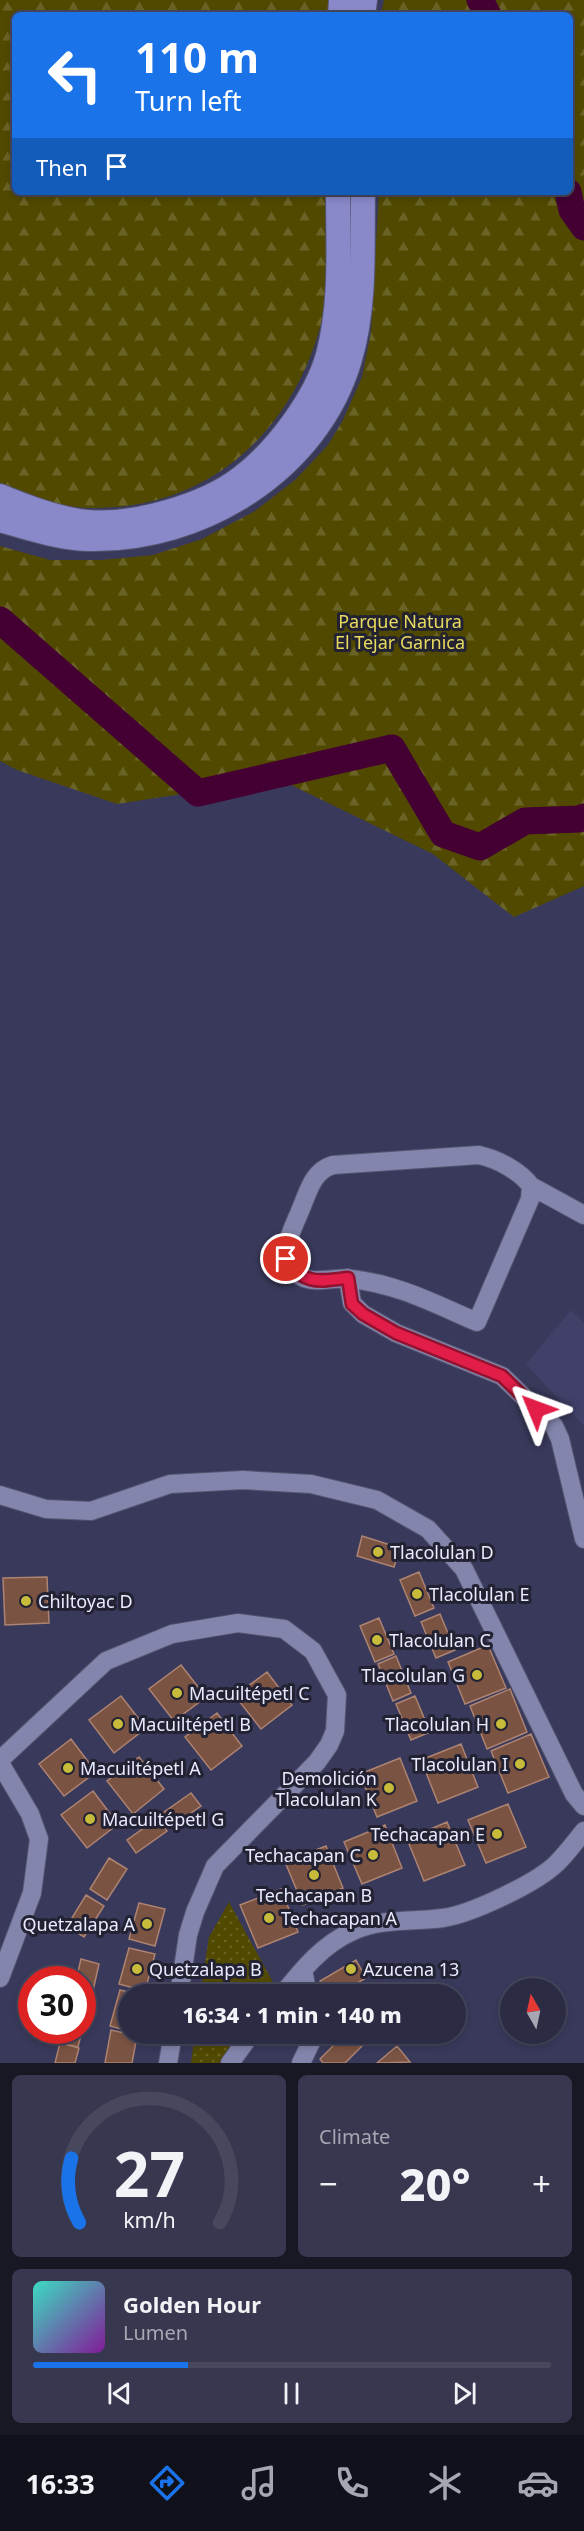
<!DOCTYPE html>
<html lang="en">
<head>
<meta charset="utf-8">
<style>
	body { margin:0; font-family:"Noto Sans",sans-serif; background:#37374f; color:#f1f3f6; height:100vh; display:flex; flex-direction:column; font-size:22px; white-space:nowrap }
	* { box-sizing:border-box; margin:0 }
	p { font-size:20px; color:#a6a7b2 }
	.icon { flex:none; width:33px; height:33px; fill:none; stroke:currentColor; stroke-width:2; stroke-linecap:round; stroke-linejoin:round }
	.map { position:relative; height:2063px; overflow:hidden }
	.side { display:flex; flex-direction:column; gap:12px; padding:12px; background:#181825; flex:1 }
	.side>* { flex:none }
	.hud { position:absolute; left:12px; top:12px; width:561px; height:183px; border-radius:9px; box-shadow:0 3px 9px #0003,0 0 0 2px #47475d; background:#1a73e8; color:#fff; overflow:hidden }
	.needle { width:39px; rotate:351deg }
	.fabs { position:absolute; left:500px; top:1978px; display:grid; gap:12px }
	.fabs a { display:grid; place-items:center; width:66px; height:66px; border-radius:50%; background:#2b2b44; box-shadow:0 3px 9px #0003,0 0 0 2px #47475d; font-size:30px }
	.speed { position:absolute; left:18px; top:1966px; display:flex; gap:12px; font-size:30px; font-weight:700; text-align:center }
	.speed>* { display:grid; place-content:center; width:78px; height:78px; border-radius:50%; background:#2b2b44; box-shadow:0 3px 9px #0003,0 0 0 2px #47475d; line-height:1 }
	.speed .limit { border:9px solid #d22; background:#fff; color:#111 }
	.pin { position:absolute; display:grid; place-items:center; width:51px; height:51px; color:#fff; margin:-26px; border:3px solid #fff; border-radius:50%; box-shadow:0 2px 6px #0007 }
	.me { position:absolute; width:66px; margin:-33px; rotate:314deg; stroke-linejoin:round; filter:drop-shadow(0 0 4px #0008) }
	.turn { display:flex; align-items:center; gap:21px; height:126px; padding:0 24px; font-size:27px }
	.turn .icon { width:78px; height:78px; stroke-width:2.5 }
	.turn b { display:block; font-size:42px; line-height:51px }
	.then { display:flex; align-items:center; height:57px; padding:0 24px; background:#0003; gap:12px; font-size:22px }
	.big { font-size:45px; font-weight:800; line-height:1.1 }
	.side .widget { flex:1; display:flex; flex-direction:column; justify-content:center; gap:9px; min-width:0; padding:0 21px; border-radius:9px; background:#37374f }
	.side .dial { align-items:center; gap:0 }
	.dial svg { height:156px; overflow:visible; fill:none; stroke:#47475d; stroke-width:7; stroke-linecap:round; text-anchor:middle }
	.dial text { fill:#f1f3f6; stroke:none }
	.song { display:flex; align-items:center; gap:18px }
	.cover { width:72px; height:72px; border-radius:9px; background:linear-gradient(135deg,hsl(170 70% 55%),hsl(290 70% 35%)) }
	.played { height:6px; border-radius:3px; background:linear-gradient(90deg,#1a73e8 30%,#47475d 30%) }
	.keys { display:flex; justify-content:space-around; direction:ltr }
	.heat { display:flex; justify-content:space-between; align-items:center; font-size:33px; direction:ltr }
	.side .tiles { flex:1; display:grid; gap:12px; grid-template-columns:1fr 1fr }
	.widget:last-child { grid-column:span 2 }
	.trip { position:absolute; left:118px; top:1984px; width:348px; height:60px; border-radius:30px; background:#2b2b44; box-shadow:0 3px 9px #0003,0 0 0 2px #47475d; font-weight:800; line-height:60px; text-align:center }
	.dock { display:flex; height:96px; justify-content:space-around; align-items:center; background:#11111b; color:#a6a7b2 }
	.dock .icon { width:42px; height:42px }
	.dock .selected { color:#1a73e8 }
	.dock b { font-size:27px; color:#f1f3f6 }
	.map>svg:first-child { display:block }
	.built { fill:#414069 }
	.forest { fill:url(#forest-firs) }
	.park { fill:url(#park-dots) }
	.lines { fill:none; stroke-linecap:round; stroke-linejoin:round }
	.river { stroke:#440032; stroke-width:27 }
	.building { fill:#7a5343; stroke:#ad8372; stroke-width:1.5 }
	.minor-casing { stroke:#555571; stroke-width:20 }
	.major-casing { stroke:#555571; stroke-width:26 }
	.minor { stroke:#8485ac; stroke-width:18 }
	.major { stroke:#8989c9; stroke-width:24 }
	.route-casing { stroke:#92132f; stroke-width:15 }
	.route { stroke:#e11d48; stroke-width:10 }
	.poi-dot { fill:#c8bb3b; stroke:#222232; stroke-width:2 }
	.labels { text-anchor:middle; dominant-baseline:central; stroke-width:6; stroke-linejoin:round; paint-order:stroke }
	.park-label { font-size:18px; fill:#e7da5f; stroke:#222232 }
	.poi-label { font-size:18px; fill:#e8eaff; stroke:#222232; text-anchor:start }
</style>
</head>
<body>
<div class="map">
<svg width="584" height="2063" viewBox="0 0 584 2063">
	<defs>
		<pattern id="forest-firs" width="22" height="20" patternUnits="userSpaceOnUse" patternTransform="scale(1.5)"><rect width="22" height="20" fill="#514900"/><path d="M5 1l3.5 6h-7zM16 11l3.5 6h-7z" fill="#6a6326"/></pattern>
		<pattern id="park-dots" width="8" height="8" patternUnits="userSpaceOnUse" patternTransform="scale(1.5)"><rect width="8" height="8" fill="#514900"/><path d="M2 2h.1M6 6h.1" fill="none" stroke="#6a6326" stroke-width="1.8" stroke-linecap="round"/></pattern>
	</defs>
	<rect width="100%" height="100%" fill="#39395b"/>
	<path class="built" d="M 571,1310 L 584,1323 L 584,1426 L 526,1364 Z"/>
	<path class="forest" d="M 0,0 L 331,0 L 329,15 L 15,15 L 15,192 L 325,192 C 325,218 326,244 326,269 C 326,281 327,294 325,306 C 302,422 215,510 92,508 C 60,508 30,496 0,485 Z
		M 384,0 L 584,0 L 584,886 L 514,917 L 433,854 L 279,779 L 117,804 L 17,770 L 0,761 L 0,546 L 50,560 L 102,560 L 153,555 L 202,539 L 255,511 L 295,480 L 328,445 L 343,420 L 362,377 L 371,332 L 379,192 L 570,192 L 570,15 L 381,15 Z"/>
	<path class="park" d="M 229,1902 L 274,1984 L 267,1995 L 200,1995 L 209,1937 Z
		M 195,2034 L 241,2034 L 222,2063 L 191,2063 Z"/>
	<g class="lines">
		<path class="river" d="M 480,0 L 488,15
			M 568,192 L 572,210 L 584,227
			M 0,620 L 198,793 L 392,748 L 443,834 L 480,847 L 525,821 L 579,819 L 584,817"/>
	</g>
	<path class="building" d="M 362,1536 L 400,1548 L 394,1567 L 357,1556 Z
		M 419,1572 L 434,1608 L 415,1616 L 400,1580 Z
		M 47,1577 L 49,1623 L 5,1625 L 3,1578 Z
		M 440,1614 L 455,1650 L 436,1658 L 421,1622 Z
		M 379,1618 L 394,1654 L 375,1662 L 360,1626 Z
		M 488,1645 L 506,1688 L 465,1704 L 448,1662 Z
		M 396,1656 L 411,1693 L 393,1701 L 378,1664 Z
		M 181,1665 L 206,1697 L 174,1721 L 149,1689 Z
		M 267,1672 L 292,1705 L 261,1729 L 235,1696 Z
		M 510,1689 L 527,1732 L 487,1749 L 470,1706 Z
		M 121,1696 L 146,1728 L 114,1753 L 89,1720 Z
		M 415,1696 L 430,1732 L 411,1740 L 396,1704 Z
		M 217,1713 L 242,1746 L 211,1770 L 185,1737 Z
		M 531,1734 L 549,1777 L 508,1793 L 491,1751 Z
		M 71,1739 L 96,1772 L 64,1796 L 39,1764 Z
		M 461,1744 L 478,1787 L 438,1803 L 421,1760 Z
		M 139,1757 L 164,1789 L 133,1814 L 107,1781 Z
		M 400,1758 L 417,1801 L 377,1817 L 360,1774 Z
		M 93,1791 L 118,1824 L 87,1848 L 61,1815 Z
		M 191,1793 L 201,1806 L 169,1828 L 160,1815 Z
		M 508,1804 L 526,1847 L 486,1863 L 468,1820 Z
		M 158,1818 L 167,1831 L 136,1853 L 127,1840 Z
		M 447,1822 L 465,1865 L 424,1881 L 407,1839 Z
		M 385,1825 L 402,1868 L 362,1884 L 344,1842 Z
		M 326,1846 L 343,1888 L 303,1905 L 285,1862 Z
		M 109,1858 L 127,1869 L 107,1900 L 90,1889 Z
		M 281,1889 L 298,1932 L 258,1948 L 240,1905 Z
		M 86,1895 L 104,1906 L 84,1937 L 67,1926 Z
		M 139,1903 L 165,1909 L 155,1946 L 129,1939 Z
		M 129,1948 L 155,1954 L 145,1991 L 119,1984 Z
		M 81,1959 L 99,1964 L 90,2004 L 82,2002 L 82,1980 L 76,1980 Z
		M 356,1960 L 366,1978 L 337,1995 L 328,1995 L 320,1981 Z
		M 120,1990 L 141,1995 L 129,1995 L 129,2031 L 110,2026 Z
		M 82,2006 L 88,2007 L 82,2029 Z
		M 111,2030 L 137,2036 L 132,2063 L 105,2063 Z
		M 62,2031 L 82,2031 L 78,2047 L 60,2043 Z
		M 345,2034 L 352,2034 L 363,2045 L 345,2063 L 323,2063 L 320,2059 Z
		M 60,2043 L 79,2048 L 75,2063 L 55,2063 Z
		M 397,2046 L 410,2062 L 377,2063 Z"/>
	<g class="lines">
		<defs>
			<path id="minor" d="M 531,1186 L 530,1199 L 477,1322 C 435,1304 398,1284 351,1279 C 333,1276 309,1288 294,1271 C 278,1253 292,1231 300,1211 C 308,1193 312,1171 333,1165 L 479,1155 C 497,1159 520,1171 531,1186 L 584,1215
				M 348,1278 L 352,1303 L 363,1314 L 396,1333 L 502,1376 L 554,1426 L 560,1439 L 584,1539
				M 0,1495 L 46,1509 L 91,1511 L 170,1484 L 243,1480 L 311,1484 L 377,1500 L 428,1529 L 464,1569 L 574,1794 L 584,1806
				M 0,1760 L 106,1661 L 172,1634 L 238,1623 L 284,1629 L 313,1651 L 337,1695 L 335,1731 L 329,1745 L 317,1762 L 215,1866 L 195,1912 L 188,1935 L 179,1995
				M 0,1763 L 30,1814 L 39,1839 L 32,1893 L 0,1978
				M 303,1970 L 308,1995
				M 282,1995 C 302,1970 323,1944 353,1931 C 382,1918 412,1922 443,1918 C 471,1914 537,1883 557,1863 C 567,1853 575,1842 584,1831
				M 168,2063 L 173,2034
				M 230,2063 L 251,2034
				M 301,2063 L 315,2034"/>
			<path id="major" d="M 340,15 L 341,0
				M 363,15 L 365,0
				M 0,496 C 27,507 58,519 87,522 C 134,526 205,506 242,477 C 277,450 316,398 328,355 C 342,302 338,246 338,192
				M 0,520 C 28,528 58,538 88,539 C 201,542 318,470 350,359 C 366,304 362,248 363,192"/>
		</defs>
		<use href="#minor" class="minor-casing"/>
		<use href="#major" class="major-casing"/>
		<use href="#minor" class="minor"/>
		<use href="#major" class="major"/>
	</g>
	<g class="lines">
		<defs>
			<path id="route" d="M 286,1259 C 304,1286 320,1281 348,1278 L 352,1304 L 363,1314 L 396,1333 L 502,1376 L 536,1409"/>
		</defs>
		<use href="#route" class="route-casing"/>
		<use href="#route" class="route"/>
	</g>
	<g class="poi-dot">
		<circle cx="378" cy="1552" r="6"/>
		<circle cx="417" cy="1594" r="6"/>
		<circle cx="26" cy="1601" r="6"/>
		<circle cx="377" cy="1640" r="6"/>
		<circle cx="477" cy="1675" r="6"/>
		<circle cx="177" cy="1693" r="6"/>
		<circle cx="118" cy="1724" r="6"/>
		<circle cx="501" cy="1724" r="6"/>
		<circle cx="520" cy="1764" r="6"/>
		<circle cx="68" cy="1768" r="6"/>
		<circle cx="389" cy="1788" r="6"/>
		<circle cx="90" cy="1819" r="6"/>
		<circle cx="497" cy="1834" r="6"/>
		<circle cx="373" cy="1855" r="6"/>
		<circle cx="314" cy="1875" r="6"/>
		<circle cx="269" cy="1918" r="6"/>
		<circle cx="147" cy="1924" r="6"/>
		<circle cx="137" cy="1969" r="6"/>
		<circle cx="351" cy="1969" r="6"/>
	</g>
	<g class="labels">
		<g class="park-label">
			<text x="400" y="621">Parque Natura<tspan x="400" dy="21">El Tejar Garnica</tspan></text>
		</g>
		<g class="poi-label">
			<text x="390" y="1552">Tlacolulan D</text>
			<text x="429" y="1594">Tlacolulan E</text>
			<text x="38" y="1601">Chiltoyac D</text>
			<text x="389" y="1640">Tlacolulan C</text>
			<text x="465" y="1675" text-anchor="end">Tlacolulan G</text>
			<text x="189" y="1693">Macuiltépetl C</text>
			<text x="130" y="1724">Macuiltépetl B</text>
			<text x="489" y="1724" text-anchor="end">Tlacolulan H</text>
			<text x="508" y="1764" text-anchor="end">Tlacolulan I</text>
			<text x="80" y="1768">Macuiltépetl A</text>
			<text x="377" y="1778" text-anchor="end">Demolición<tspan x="377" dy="21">Tlacolulan K</tspan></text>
			<text x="102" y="1819">Macuiltépetl G</text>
			<text x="485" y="1834" text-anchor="end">Techacapan E</text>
			<text x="361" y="1855" text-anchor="end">Techacapan C</text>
			<text x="314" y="1895" text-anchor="middle">Techacapan B</text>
			<text x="281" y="1918">Techacapan A</text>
			<text x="135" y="1924" text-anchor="end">Quetzalapa A</text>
			<text x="149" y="1969">Quetzalapa B</text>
			<text x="363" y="1969">Azucena 13</text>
		</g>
	</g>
</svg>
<div class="fabs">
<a><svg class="needle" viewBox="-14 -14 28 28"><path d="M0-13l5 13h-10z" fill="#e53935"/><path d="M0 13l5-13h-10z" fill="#a6a7b2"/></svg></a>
</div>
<div class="speed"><div class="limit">30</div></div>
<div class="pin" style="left:286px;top:1259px;background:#d93025"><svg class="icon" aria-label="arrive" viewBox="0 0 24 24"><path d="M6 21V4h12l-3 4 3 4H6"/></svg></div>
<svg class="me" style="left:536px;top:1409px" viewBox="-20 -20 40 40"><path d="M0-17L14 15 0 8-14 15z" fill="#e11d48" stroke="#fff" stroke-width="4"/></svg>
<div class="trip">16:34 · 1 min · 140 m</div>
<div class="hud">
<div class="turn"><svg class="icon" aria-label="left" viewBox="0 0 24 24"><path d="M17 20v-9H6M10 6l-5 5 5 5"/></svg><div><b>110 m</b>Turn left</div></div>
<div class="then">Then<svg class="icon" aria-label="arrive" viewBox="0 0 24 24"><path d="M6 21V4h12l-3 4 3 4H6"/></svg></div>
</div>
</div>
<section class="side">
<div class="tiles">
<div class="widget dial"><svg viewBox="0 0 100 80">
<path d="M14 69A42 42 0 1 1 86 69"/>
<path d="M14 69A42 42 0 0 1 10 36" stroke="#1a73e8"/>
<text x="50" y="56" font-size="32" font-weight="700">27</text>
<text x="50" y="72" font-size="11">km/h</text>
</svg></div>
<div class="widget"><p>Climate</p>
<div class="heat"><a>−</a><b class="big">20°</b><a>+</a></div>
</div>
<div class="widget">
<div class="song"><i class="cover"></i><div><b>Golden Hour</b><p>Lumen</p></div></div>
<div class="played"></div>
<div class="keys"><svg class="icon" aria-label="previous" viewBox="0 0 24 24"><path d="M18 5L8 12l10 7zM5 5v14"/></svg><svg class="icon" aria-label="pause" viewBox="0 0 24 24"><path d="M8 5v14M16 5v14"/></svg><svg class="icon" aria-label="next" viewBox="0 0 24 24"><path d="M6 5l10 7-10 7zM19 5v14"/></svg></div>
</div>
</div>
</section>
<nav class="dock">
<b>16:33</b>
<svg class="icon selected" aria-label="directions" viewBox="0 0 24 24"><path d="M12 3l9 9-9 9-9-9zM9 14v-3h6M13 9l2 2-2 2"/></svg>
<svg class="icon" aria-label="music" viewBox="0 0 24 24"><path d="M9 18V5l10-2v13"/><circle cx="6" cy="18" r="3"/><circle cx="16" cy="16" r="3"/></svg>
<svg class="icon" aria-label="phone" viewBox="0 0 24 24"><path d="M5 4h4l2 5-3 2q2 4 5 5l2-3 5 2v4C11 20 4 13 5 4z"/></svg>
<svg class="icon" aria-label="climate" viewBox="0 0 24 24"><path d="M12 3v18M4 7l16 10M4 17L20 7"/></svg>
<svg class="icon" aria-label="car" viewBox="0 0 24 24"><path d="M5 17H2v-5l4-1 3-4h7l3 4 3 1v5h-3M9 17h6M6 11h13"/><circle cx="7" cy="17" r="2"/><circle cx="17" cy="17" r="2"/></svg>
</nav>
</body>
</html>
